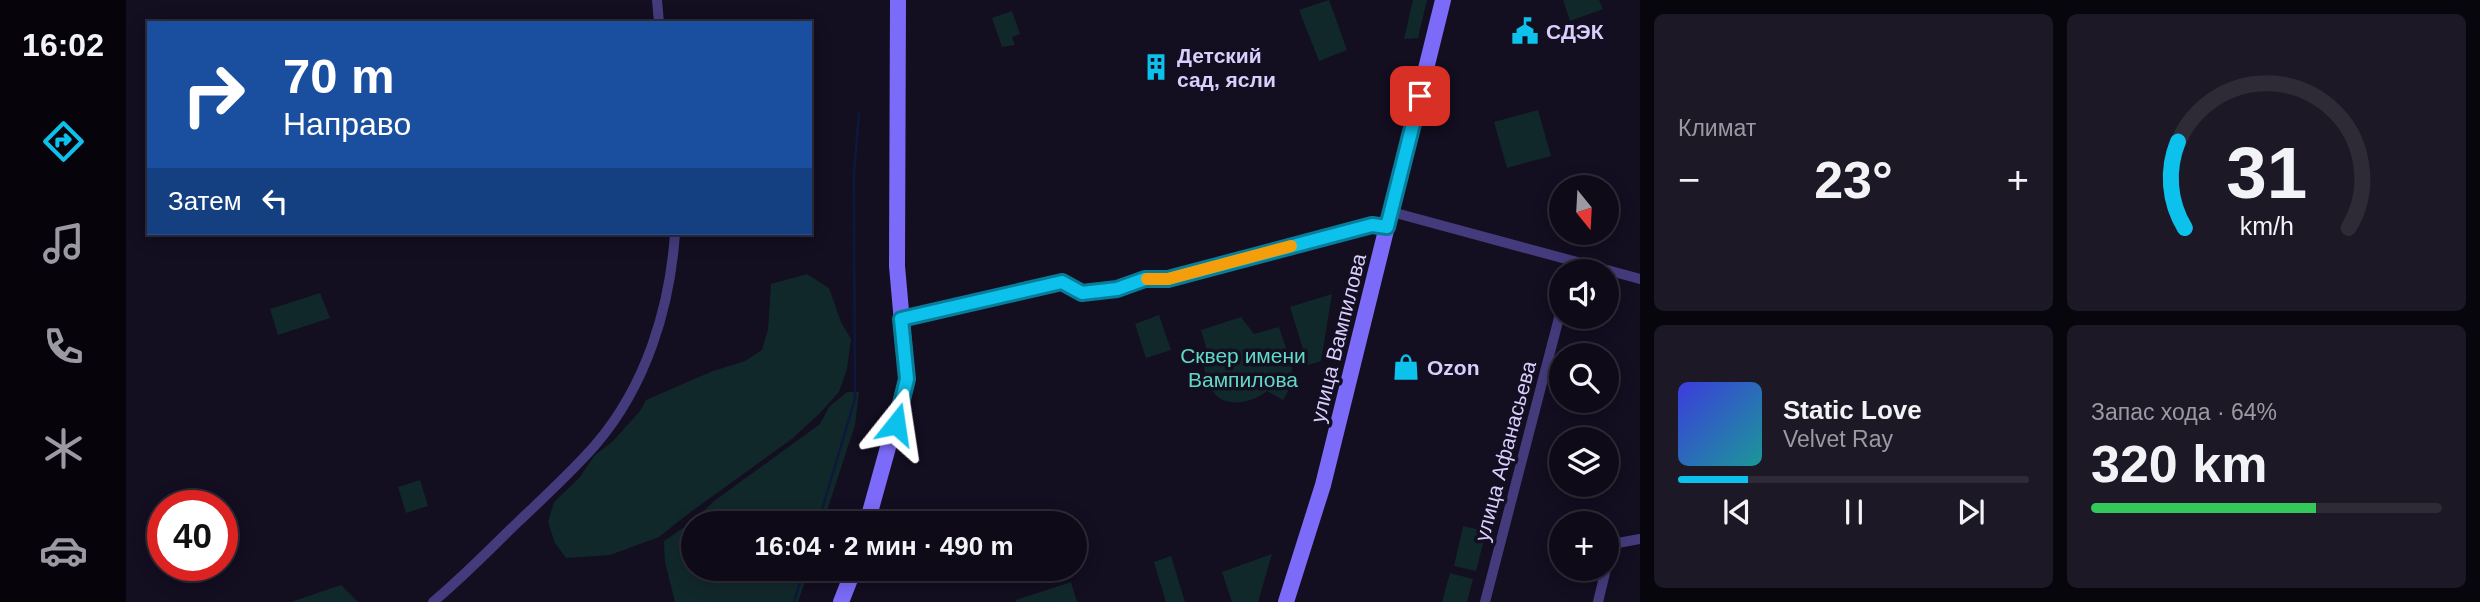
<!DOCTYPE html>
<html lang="ru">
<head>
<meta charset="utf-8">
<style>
	body { margin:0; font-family:Arial,sans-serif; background:#1c1825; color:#f1f3f6; height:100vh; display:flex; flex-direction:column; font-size:26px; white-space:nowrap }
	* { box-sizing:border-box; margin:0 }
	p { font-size:23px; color:#9b9aa2 }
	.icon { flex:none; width:38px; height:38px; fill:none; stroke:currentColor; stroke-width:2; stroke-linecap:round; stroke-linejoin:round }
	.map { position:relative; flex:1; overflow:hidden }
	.panel { display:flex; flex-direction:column; gap:14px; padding:14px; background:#08060d; width:840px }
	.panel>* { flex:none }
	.hud { position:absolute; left:21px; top:21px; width:665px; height:214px; border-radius:0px; box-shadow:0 4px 18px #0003,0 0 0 2px #2e2b37; background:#1a4fa0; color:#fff; overflow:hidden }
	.needle { width:46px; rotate:162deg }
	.buttons { position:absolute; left:1423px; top:175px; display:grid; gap:14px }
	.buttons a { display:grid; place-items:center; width:70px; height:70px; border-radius:50%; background:#0e0a18; box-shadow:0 4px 18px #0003,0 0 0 2px #2e2b37; font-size:35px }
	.speed { position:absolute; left:21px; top:490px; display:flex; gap:14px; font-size:35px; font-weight:700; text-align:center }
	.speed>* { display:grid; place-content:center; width:91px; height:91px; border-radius:50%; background:#0e0a18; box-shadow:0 4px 18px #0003,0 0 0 2px #2e2b37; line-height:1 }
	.speed .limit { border:10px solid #d22; background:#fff; color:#111 }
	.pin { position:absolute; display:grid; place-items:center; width:60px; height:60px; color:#fff; margin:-30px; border-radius:14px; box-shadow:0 4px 10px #0006 }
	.me { position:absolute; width:77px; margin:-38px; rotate:15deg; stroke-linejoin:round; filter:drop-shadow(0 0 5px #0008) }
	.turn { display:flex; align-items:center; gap:24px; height:147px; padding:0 21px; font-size:32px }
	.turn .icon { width:91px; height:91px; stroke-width:2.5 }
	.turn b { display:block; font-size:49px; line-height:60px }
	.then { display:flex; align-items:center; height:66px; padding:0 21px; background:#0003; gap:14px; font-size:26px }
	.big { font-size:52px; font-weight:700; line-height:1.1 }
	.panel .card { flex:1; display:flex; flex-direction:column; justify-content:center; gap:10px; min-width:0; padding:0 24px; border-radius:10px; background:#1c1825 }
	.panel .dial { align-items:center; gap:0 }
	.dial svg { height:182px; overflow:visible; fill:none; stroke:#2e2b37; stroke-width:7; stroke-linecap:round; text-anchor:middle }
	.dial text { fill:#f1f3f6; stroke:none }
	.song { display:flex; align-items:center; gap:21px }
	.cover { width:84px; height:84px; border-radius:10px; background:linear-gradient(135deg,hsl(240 70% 55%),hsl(180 70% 35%)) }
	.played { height:7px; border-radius:4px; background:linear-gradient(90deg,#0cc1ec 20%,#2e2b37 20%) }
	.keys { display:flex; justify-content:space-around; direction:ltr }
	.heat { display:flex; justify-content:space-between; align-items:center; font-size:38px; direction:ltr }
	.charge { height:10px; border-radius:5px; background:linear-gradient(90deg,#34c759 64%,#2e2b37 0) }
	.panel .tiles { flex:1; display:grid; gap:14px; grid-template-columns:repeat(2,1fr) }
	.trip { position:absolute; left:555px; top:511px; width:406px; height:70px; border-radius:35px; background:#0e0a18; box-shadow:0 4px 18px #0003,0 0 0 2px #2e2b37; font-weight:700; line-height:70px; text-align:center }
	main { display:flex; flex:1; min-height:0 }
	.dock { display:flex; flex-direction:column; width:126px; justify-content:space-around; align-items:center; background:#06040a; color:#9b9aa2 }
	.dock .icon { width:49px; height:49px }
	.dock .current { color:#0cc1ec }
	.dock b { font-size:32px; color:#f1f3f6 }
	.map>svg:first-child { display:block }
	.green { fill:#11282a }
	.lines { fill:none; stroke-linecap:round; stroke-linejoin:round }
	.stream { stroke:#0c193b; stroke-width:2.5 }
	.street { stroke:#443b7d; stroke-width:10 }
	.secondary { stroke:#7c6bf8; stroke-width:16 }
	.route-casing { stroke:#087d99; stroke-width:18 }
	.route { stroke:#0cc1ec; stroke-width:12 }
	.slow { stroke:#f59e0b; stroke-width:12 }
	.labels { text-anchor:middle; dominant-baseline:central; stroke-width:7; stroke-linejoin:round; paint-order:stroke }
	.poi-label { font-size:21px; font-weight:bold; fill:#d9cffd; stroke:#130e20; text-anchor:start }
	.street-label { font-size:21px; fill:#d9cffd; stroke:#130e20 }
	.park-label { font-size:21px; fill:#60d9c5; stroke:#130e20 }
</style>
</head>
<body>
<main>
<nav class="dock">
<b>16:02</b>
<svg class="icon current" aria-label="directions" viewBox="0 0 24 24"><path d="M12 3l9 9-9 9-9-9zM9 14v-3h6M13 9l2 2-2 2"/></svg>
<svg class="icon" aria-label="music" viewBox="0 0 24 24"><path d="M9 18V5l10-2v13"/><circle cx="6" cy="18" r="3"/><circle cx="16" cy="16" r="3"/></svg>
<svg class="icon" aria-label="phone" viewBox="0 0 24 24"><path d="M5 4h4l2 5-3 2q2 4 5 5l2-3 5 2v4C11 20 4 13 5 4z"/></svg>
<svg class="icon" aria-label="climate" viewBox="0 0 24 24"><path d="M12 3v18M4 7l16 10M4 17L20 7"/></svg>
<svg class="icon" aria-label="car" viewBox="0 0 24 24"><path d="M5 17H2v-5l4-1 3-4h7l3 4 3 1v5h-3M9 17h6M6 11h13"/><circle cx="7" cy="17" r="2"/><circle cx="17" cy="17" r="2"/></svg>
</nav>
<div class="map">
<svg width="1514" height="602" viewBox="0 0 1514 602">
	<rect width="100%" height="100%" fill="#130e20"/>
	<path class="green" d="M 1203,0 L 1221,50 L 1193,61 L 1173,10 Z
		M 1287,0 L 1301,0 L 1292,38 L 1278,39 Z
		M 1437,0 L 1473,0 L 1477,9 L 1444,21 Z
		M 886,11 L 894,34 L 886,37 L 889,45 L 876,47 L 866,18 Z
		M 1412,110 L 1425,156 L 1381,168 L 1368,122 Z
		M 681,274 L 703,288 L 715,322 L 725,339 L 721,369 L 713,392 L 694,413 L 667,438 L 562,514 L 533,537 L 484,555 L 440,558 L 429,543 L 422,522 L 428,502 L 454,477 L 468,456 L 487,441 L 514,411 L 520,400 L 587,371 L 619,361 L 636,350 L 642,329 L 645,284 Z
		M 194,293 L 204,318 L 152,335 L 144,309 Z
		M 1206,294 L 1195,361 L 1182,365 L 1164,307 Z
		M 1033,315 L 1045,350 L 1020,358 L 1009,324 Z
		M 1115,317 L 1128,334 L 1153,327 C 1161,356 1176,371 1157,400 L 1141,391 C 1128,402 1101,409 1088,393 C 1082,386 1079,370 1076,361 L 1081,351 L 1075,330 Z
		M 721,392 L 733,392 L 729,425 L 697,523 L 567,523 L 567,569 L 683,569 L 672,602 L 549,602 L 539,562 L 538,541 L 567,521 L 588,501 L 694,424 L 703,407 Z
		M 294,480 L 302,506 L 280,513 L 272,487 Z
		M 1337,526 L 1360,531 L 1350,571 L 1328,566 Z
		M 1146,554 L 1132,602 L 1106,602 L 1096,572 Z
		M 1045,556 L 1059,602 L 1040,602 L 1028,562 Z
		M 1324,573 L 1347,579 L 1341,602 L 1316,602 Z
		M 945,582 L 951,602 L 890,602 L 890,600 Z
		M 215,585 L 232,602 L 165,602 Z"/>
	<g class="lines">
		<path class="stream" d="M 692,523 L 729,399 L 728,174 L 733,113
			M 668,602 L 678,569"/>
		<path class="street" d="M 531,0 L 533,23
			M 1266,212 L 1514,279
			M 775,319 L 936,282 L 956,293 L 991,289 L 1019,279 L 1042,279 L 1246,224 L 1261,227
			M 1480,569 L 1483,558 L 1492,543 L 1514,539
			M 307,602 C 337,577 364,549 392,522 C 418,497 447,471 471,443 C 520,385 544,308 549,233
			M 1359,602 L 1435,310
			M 1472,602 L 1480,569"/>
		<path class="secondary" d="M 741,523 L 781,379 L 771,266 L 772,0
			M 715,602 L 728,569
			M 1160,602 L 1197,485 L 1317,0"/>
	</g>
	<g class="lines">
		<defs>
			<path id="route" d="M 770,424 L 781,379 L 775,319 L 936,282 L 956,293 L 991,289 L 1019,279 L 1042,279 L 1246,225 L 1261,227 L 1294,96"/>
		</defs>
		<use href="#route" class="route-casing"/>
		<use href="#route" class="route"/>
		<path class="slow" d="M 1021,279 L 1042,279 L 1165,246"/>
	</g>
	<defs>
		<symbol id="civic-bare" viewBox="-9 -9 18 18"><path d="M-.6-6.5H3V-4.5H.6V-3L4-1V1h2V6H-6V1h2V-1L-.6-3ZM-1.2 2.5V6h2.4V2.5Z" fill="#0cc1ec" stroke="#130e20" stroke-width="2.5" paint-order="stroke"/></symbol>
		<symbol id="building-bare" viewBox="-9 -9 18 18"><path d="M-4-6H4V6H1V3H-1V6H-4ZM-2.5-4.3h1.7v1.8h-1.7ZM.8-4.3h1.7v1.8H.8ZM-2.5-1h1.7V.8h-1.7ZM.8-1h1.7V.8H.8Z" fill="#0cc1ec" stroke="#130e20" stroke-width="2.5" paint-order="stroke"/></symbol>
		<symbol id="shop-bare" viewBox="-9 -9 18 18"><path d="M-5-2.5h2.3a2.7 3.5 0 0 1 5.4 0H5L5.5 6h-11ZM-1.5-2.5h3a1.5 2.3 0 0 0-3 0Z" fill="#0cc1ec" stroke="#130e20" stroke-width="2.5" paint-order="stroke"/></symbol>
	</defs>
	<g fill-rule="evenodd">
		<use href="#civic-bare" x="1380" y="12" width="38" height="38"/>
		<use href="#building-bare" x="1011" y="48" width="38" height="38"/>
		<use href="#shop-bare" x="1261" y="348" width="38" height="38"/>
	</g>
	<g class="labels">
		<g class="poi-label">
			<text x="1420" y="31">СДЭК</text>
			<text x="1051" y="55">Детский<tspan x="1051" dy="24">сад, ясли</tspan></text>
			<text x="1301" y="367">Ozon</text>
		</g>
		<g class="street-label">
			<text transform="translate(1212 338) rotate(-76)">улица Вампилова</text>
			<text transform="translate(1379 451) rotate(-75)">улица Афанасьева</text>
		</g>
		<g class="park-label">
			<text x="1117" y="355">Сквер имени<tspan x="1117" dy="24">Вампилова</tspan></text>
		</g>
	</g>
</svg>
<div class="buttons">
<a><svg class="needle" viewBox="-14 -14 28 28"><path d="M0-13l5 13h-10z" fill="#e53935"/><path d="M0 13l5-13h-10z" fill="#9b9aa2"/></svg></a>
<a><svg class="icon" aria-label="sound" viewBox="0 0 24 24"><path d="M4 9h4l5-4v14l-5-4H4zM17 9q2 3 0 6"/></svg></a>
<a><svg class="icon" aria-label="search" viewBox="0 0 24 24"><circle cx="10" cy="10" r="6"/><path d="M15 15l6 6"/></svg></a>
<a><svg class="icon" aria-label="layers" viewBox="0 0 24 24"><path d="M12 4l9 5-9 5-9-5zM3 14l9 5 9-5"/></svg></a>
<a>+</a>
</div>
<div class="speed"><div class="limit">40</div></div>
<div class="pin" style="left:1294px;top:96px;background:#d93025"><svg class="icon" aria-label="arrive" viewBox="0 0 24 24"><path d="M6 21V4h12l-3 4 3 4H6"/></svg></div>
<svg class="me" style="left:770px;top:424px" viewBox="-20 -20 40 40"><path d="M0-17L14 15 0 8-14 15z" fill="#0cc1ec" stroke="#fff" stroke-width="4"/></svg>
<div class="trip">16:04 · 2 мин · 490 m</div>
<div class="hud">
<div class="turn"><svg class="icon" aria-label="right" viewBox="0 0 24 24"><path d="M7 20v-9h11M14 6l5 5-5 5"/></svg><div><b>70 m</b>Направо</div></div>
<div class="then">Затем<svg class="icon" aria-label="left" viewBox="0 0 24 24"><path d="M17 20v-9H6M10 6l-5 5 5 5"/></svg></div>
</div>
</div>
<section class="panel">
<div class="tiles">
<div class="card"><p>Климат</p>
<div class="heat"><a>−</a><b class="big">23°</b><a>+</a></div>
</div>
<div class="card dial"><svg viewBox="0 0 100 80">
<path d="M14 69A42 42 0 1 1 86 69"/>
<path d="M14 69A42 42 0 0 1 11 31" stroke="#0cc1ec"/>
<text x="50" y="56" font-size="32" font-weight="700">31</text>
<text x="50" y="72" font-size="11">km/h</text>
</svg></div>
<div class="card">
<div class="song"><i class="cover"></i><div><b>Static Love</b><p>Velvet Ray</p></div></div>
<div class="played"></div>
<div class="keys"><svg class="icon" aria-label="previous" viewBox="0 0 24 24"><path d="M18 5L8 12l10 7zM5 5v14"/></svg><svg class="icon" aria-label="pause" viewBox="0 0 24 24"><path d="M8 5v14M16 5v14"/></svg><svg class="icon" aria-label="next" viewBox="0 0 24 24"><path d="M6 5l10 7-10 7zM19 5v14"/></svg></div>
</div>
<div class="card"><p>Запас хода · 64%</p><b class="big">320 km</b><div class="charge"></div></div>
</div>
</section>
</main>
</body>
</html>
